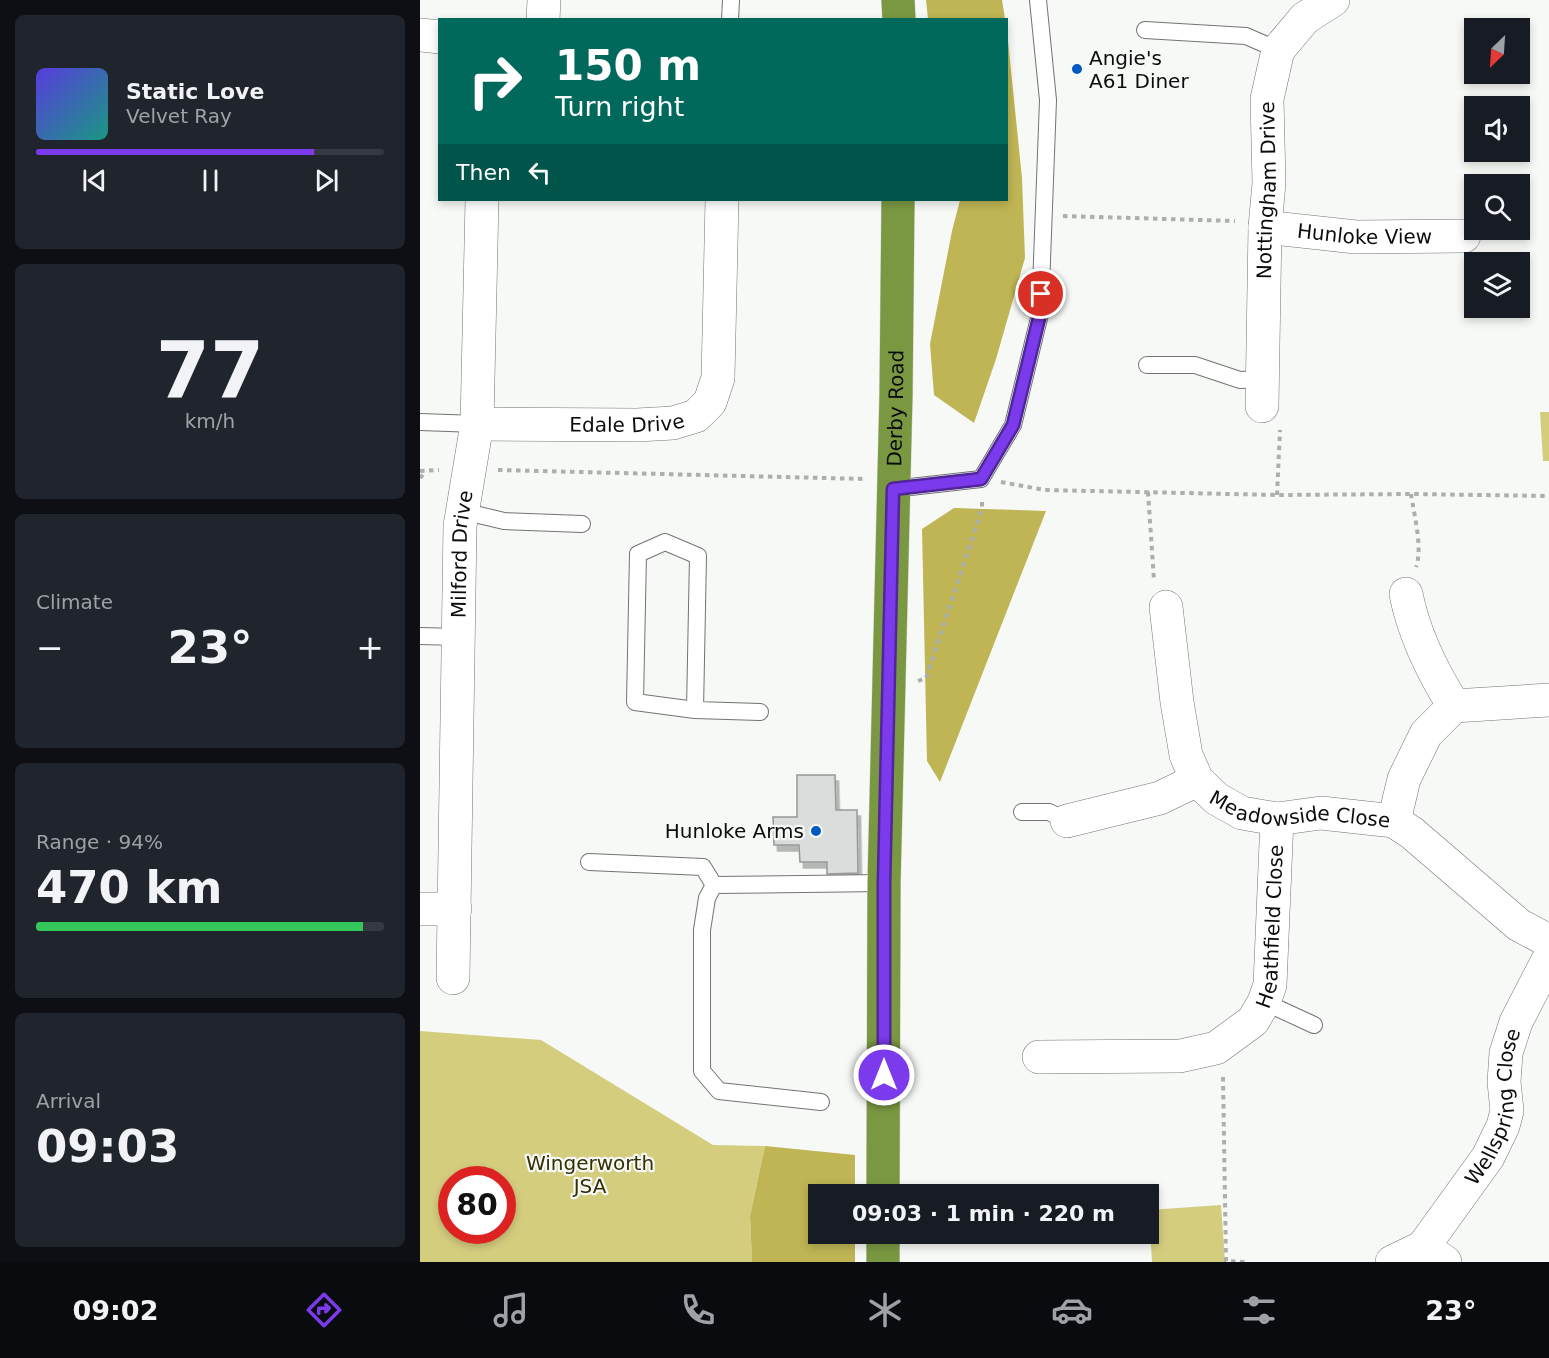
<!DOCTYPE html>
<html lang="en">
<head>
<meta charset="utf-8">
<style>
	body { margin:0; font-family:"DejaVu Sans",sans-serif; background:#20242c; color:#f1f3f6; height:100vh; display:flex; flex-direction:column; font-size:22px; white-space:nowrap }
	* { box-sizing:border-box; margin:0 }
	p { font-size:20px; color:#9ea1a6 }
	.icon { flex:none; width:33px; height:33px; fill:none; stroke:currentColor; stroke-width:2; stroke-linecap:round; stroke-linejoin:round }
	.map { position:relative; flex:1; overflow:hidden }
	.side { display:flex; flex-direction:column; gap:15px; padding:15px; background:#0d0f14; width:420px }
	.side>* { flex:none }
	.hud { position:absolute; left:18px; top:18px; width:570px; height:183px; border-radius:0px; box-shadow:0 3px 9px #0003; background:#00695c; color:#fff; overflow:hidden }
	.needle { width:39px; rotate:205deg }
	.tools { position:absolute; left:1044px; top:18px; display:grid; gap:12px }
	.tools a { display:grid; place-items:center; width:66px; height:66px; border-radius:0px; background:#171b24; box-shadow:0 3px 9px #0003; font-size:30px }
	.speed { position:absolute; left:18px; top:1166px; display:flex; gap:12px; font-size:30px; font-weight:700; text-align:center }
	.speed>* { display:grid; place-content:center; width:78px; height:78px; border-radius:50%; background:#171b24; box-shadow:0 3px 9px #0003; line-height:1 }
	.speed .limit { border:9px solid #d22; background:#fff; color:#111 }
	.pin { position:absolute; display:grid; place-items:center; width:51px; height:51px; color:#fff; margin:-26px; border:3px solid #fff; border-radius:50%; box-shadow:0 2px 6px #0007 }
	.me { position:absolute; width:66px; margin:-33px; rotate:0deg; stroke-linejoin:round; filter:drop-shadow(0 0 4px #0008) }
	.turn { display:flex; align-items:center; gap:21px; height:126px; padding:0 18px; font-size:27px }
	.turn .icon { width:78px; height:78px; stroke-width:2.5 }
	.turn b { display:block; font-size:42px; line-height:51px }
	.then { display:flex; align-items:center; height:57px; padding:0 18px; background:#0003; gap:12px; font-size:22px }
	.big { font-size:45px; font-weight:700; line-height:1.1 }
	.side .widget { flex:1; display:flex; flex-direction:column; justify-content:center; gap:9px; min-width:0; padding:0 21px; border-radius:9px; background:#20242c }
	.side .dial { align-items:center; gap:0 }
	.dial b { font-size:78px; line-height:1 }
	.song { display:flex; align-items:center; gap:18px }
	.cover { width:72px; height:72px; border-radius:9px; background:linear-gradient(135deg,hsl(250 70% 55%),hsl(170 70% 35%)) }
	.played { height:6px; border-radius:3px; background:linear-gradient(90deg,#7c3aed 80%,#363941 80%) }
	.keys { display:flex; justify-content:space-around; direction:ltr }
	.heat { display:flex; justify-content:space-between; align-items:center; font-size:33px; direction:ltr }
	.charge { height:9px; border-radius:4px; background:linear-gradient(90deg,#34c759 94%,#363941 0) }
	.trip { position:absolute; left:388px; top:1184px; width:351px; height:60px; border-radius:0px; background:#171b24; box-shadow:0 3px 9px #0003; font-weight:700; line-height:60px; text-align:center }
	.tabs { display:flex; height:96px; justify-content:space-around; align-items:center; background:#090b0e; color:#9ea1a6 }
	.tabs .icon { width:42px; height:42px }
	.tabs .active { color:#7c3aed }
	.tabs b { font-size:27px; color:#f1f3f6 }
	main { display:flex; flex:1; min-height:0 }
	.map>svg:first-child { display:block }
	.green { fill:#d5cd7e; fill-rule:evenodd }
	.forest { fill:#bfb554 }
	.building { fill:#d9dddb; stroke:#959897; stroke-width:1.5; filter:url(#shadow) }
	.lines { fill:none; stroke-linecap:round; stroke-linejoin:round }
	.lane-casing { stroke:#727472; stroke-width:18 }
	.street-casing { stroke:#727472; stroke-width:34 }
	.highway-casing { stroke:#d3d3d3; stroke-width:34 }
	.path { stroke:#adafad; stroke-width:4; stroke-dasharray:4.5 4.5; stroke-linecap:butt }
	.lane { stroke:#fff; stroke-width:16 }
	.street { stroke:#fff; stroke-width:33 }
	.highway { stroke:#7a9841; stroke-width:33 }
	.route-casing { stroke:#51269a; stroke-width:15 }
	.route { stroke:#7c3aed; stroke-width:10 }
	.poi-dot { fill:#0059c3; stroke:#f6f9f6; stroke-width:2 }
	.labels { text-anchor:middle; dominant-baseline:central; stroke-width:4.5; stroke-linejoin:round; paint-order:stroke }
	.poi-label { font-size:20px; fill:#0b0c0b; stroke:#f6f9f6; text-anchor:start }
	.street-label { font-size:20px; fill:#0b0c0b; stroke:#f6f9f6 }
	.park-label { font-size:20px; fill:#342f04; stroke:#f6f9f6 }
</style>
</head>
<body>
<main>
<section class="side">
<div class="widget">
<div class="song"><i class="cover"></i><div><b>Static Love</b><p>Velvet Ray</p></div></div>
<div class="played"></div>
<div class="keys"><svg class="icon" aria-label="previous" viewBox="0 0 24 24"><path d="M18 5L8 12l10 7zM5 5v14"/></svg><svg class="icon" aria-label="pause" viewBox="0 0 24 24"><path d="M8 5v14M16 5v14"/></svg><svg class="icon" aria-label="next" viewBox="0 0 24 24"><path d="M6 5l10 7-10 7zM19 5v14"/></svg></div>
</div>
<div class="widget dial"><b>77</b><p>km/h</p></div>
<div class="widget"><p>Climate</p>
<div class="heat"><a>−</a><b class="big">23°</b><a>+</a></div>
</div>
<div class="widget"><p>Range · 94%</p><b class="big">470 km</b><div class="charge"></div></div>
<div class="widget"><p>Arrival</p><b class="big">09:03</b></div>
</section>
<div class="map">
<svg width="1129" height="1262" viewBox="0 0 1129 1262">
	<defs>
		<filter id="shadow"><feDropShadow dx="3.5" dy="6" stdDeviation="0" flood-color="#0004"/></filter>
	</defs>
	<rect width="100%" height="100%" fill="#f6f9f6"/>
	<path class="green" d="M 1120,412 L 1129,412 L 1129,461 L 1123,461 Z
		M 0,1031 L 121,1040 L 293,1145 L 345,1146 L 330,1216 L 332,1262 L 0,1262 ZM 32,1179 L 82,1179 L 82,1230 L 32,1230 Z
		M 801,1205 L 805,1262 L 732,1262 L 729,1210 Z"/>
	<path class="forest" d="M 506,0 L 582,0 L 585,19 L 508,19 Z
		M 587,31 L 602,178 L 605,258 L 576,359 L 554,423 L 514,395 L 510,344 L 532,231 L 540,200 L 586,200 Z
		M 534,508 L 626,511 L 520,782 L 507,761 L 502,529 Z
		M 345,1146 L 435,1155 L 435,1194 L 399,1194 L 399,1233 L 435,1233 L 435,1262 L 332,1262 L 330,1216 Z"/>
	<path class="building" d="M 377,775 L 415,775 L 416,810 L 437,810 L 438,873 L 407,874 L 407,862 L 380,862 L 379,845 L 354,845 L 353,817 L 377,817 Z"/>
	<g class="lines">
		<defs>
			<path id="lane" d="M 310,20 L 311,0
				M 725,30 L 826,36 L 858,50
				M 727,365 L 775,365 L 820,380 L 842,379
				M 0,422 L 57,424
				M 473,489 L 561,479 L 593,425 L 620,314 L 628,100 L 618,0
				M 42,511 L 84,521 L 162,524
				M 0,636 L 39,637
				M 275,710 L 278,556 L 245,542 L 218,554 L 215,702 L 275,710 L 340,712
				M 602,812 L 629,812 L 647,821
				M 169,862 L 283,867 L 294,885
				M 294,885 L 287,898 L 282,930 L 282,1071 L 299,1091 L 401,1102
				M 294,885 L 464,883
				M 844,1002 L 894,1025"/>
			<g id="street">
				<path d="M 123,20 L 124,0"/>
				<path d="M 0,35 L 20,37"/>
				<path id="s1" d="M 845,227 L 936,237 L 1044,236"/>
				<path id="s2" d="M 842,406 L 845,227 L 849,183 L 847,99 L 858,50 L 885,18 L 913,0"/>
				<path id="s3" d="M 57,424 L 217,425 L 253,423 L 276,416 L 290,402 L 298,378 L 302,200"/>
				<path d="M 986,594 C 994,635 1012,671 1034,706 L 1129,700"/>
				<path id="s4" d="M 746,607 L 757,702 L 766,755 L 777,780 L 797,799 L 822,813 L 857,819 L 901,813 L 974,821 L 992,833 L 1099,925 L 1129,941"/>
				<path d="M 647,821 L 740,798 L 777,780"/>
				<path d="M 974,821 L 984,779 L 1006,734 L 1034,706"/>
				<path d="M 0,909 L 35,909"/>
				<path id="s5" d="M 33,978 L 40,526 L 57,424 L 62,200"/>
				<path id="s6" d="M 619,1057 L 760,1056 L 796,1048 L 833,1021 L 844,1002 L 850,985 L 857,819"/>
				<path id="s7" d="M 1003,1247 L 1068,1157 L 1083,1126 L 1087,1111 L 1084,1082 L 1086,1053 L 1096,1022 L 1129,958"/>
				<path d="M 972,1262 L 1003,1247 L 1025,1262"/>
			</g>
			<g id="highway">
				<path d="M 478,0 L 479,20"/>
				<path id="s8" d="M 463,1194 L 464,883 L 476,395 L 478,200"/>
				<path d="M 463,1262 L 463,1233"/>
			</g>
		</defs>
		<use href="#lane" class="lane-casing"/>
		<use href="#street" class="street-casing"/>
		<use href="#highway" class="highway-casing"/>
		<path class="path" d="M 643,216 L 815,221
			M 78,470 L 445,479
			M 0,471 L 19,470
			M 0,478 L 6,471
			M 581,482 L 625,490 L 857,495 L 991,494 L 1129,496
			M 728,492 L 734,580
			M 991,494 C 994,514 1003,549 996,567
			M 857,495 L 860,430
			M 498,681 L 506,678 L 562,509 L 562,499
			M 803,1077 L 806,1261 L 825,1262"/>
		<use href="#lane" class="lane"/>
		<use href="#street" class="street"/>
		<use href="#highway" class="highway"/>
	</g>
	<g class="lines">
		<defs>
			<path id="route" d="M 464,1075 L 464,883 L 473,489 L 561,479 L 593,425 L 620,314 L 621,294"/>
		</defs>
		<use href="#route" class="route-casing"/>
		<use href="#route" class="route"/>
	</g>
	<g class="poi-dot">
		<circle cx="657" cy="69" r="6"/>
		<circle cx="396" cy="831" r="6"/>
	</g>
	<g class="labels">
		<g class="poi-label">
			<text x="669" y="58">Angie's<tspan x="669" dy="23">A61 Diner</tspan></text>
			<text x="384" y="831" text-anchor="end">Hunloke Arms</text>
		</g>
		<g class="street-label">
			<text stroke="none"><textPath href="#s2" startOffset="216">Nottingham Drive</textPath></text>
			<text stroke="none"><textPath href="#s1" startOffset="100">Hunloke View</textPath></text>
			<text stroke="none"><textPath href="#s8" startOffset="786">Derby Road</textPath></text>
			<text stroke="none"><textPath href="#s3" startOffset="150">Edale Drive</textPath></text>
			<text stroke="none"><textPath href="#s5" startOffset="424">Milford Drive</textPath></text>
			<text stroke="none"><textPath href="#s4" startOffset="290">Meadowside Close</textPath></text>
			<text stroke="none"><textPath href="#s6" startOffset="322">Heathfield Close</textPath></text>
			<text stroke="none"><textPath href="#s7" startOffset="162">Wellspring Close</textPath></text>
		</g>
		<g class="park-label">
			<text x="170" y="1163">Wingerworth<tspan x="170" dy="23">JSA</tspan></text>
		</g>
	</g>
</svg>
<div class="tools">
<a><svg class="needle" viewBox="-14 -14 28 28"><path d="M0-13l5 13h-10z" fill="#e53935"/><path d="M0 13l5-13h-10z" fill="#9ea1a6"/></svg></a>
<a><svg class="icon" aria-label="sound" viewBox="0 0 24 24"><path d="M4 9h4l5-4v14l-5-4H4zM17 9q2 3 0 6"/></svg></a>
<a><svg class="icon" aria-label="search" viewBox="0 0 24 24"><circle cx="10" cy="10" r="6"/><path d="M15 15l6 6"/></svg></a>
<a><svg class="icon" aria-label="layers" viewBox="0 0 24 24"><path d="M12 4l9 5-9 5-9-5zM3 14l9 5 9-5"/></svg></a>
</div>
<div class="speed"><div class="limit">80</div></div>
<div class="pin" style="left:621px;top:294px;background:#d93025"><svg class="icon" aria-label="arrive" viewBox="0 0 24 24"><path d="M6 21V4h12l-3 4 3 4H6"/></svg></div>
<svg class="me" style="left:464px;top:1075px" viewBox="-20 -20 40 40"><circle r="17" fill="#7c3aed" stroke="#fff" stroke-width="3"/><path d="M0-11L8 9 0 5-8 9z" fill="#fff"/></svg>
<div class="trip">09:03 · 1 min · 220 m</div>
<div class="hud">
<div class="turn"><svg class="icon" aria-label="right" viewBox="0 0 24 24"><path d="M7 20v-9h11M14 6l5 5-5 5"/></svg><div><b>150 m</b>Turn right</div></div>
<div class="then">Then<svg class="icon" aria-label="left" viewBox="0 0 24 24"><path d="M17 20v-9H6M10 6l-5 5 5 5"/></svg></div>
</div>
</div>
</main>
<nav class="tabs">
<b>09:02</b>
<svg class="icon active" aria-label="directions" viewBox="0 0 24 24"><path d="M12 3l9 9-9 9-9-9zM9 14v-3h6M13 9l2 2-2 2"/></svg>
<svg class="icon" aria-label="music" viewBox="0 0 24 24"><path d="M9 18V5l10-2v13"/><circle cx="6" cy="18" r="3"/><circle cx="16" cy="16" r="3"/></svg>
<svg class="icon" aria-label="phone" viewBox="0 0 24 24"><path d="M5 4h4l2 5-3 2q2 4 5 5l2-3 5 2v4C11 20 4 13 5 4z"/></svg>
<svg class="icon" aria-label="climate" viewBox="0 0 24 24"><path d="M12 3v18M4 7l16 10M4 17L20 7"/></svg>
<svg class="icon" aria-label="car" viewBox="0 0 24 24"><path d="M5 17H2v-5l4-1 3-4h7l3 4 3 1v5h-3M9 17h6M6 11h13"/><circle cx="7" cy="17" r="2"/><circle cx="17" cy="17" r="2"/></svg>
<svg class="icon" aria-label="filters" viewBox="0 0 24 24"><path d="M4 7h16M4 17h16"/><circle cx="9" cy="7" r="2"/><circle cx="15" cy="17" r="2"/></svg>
<b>23°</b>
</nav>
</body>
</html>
